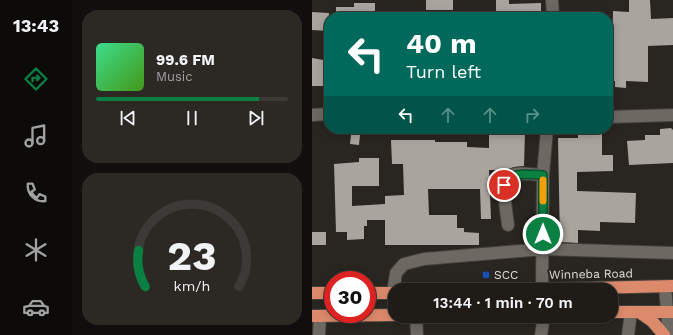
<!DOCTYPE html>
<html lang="en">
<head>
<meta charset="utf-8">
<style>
	body { margin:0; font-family:"Work Sans",sans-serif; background:#2c2925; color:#f1f3f6; height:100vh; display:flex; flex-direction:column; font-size:15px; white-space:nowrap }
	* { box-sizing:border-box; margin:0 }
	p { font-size:13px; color:#a1a1a2 }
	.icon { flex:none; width:22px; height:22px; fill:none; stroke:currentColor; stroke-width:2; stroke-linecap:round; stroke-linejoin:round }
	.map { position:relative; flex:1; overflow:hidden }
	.drawer { display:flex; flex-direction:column; gap:10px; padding:10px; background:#110f0d; width:240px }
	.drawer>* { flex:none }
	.hud { position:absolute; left:12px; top:12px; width:289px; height:122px; border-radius:16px; box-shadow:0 2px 10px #0003,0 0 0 1px #3c3a37; background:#00695c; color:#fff; overflow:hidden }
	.speed { position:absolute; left:12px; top:271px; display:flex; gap:8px; font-size:20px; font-weight:700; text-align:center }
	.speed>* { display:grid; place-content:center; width:52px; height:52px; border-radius:50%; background:#1f1c18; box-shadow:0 2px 10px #0003,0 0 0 1px #3c3a37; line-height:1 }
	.speed .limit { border:6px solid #d22; background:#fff; color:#111 }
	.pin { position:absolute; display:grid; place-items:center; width:34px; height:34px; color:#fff; margin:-17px; border:2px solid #fff; border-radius:50%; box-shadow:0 1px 4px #0007 }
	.me { position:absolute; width:44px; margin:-22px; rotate:0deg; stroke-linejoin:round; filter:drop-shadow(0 0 3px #0008) }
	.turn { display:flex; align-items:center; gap:14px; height:84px; padding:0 16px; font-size:18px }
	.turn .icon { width:52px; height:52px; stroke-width:2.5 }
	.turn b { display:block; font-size:28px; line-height:34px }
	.lanes { display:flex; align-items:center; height:38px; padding:0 16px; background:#0003; justify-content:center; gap:20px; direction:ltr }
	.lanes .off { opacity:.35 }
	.drawer .widget { flex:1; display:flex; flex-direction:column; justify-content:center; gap:6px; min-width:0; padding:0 14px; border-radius:16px; background:#2c2925 }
	.drawer .dial { align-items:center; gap:0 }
	.dial svg { height:104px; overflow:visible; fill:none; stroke:#3c3a37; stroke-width:7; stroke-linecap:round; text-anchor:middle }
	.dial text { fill:#f1f3f6; stroke:none }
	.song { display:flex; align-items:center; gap:12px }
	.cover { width:48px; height:48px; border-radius:6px; background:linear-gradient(135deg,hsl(150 70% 55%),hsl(100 70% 35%)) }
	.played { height:4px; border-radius:2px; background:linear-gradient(90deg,#0b8043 85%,#3c3a37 85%) }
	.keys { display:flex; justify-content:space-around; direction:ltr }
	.trip { position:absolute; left:76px; top:283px; width:230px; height:40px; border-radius:16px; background:#1f1c18; box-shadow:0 2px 10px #0003,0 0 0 1px #3c3a37; font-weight:600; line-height:40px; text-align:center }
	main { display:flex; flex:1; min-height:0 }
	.menu { display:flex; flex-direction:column; width:72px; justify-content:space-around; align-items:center; background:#0c0b0a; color:#a1a1a2 }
	.menu .icon { width:28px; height:28px }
	.menu .active { color:#0b8043 }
	.menu b { font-size:18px; color:#f1f3f6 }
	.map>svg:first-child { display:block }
	.building { fill:#a9a49d }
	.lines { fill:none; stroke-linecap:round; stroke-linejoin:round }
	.minor-casing { stroke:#43403c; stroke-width:14 }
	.highway-casing { stroke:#43403c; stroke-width:14 }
	.minor { stroke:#6d6862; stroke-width:12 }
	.highway { stroke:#dd8a6c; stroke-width:12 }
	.route-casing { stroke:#07532c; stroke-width:10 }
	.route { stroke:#0b8043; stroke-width:7 }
	.slow { stroke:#f59e0b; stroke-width:7 }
	.transit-dot { fill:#1a4fb4; stroke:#292520; stroke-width:1.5 }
	.labels { text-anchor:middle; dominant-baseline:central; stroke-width:4; stroke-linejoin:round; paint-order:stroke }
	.street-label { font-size:12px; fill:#e0ddda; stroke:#292520 }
	.poi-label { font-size:12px; fill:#e0ddda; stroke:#292520; text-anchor:start }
</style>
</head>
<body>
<main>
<nav class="menu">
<b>13:43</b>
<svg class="icon active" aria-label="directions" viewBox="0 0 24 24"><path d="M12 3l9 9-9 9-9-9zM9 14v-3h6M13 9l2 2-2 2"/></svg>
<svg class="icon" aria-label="music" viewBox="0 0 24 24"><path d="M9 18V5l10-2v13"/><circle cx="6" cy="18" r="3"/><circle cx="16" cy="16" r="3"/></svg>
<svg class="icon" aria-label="phone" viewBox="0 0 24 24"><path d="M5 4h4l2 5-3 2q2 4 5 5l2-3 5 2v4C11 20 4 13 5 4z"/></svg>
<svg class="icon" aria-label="climate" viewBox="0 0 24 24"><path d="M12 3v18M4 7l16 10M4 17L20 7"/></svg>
<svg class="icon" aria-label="car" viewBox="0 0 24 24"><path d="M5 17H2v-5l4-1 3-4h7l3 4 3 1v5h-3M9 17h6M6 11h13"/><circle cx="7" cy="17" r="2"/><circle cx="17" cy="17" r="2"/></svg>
</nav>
<section class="drawer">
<div class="widget">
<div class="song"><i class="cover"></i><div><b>99.6 FM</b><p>Music</p></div></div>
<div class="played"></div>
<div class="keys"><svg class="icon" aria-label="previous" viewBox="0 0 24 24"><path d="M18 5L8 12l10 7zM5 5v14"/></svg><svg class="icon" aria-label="pause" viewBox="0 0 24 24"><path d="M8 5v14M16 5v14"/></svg><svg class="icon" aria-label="next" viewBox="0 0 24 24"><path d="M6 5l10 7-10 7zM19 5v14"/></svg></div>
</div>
<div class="widget dial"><svg viewBox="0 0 100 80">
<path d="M14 69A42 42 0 1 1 86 69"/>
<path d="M14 69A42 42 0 0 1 9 41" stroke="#0b8043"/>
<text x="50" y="56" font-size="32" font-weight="700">23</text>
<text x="50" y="72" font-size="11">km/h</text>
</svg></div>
</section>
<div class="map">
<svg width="361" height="335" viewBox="0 0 361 335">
	<rect width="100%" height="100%" fill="#292520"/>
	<path class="building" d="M 114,0 L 141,0 L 141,10 L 114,10 Z
		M 184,0 L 197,0 L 197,4 L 229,3 L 229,17 L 184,17 Z
		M 317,0 L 338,0 L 339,19 L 361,18 L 361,45 L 336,46 L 336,82 L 314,81 L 314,88 L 303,87 L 303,81 L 296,81 L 296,53 L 300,53 L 301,11 L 317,12 Z
		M 42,3 L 63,3 L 63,17 L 24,17 L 24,7 L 42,7 Z
		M 0,12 L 17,13 L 17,31 L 0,30 Z
		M 0,58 L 17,61 L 17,86 L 0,86 Z
		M 359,128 L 361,130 L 361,163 L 317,165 L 315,141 L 333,140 L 333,135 L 348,135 L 348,129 Z
		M 177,132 L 213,132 L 212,166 L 202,167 L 195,170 L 177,170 L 179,219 L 169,219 L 168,189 L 116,189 L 117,215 L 145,215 L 145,228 L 152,228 L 152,232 L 167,233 L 167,245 L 73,245 L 73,220 L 55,220 L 55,226 L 52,226 L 52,239 L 35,240 L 35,232 L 24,232 L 22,164 L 47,162 L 47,158 L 67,158 L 67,186 L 40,186 L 40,206 L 73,204 L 73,196 L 92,195 L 91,164 L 80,164 L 79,140 L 123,140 L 123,142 L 155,142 L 155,147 L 177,148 Z
		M 266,132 L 290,132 L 290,155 L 301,155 L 301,171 L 265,172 L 265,191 L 324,193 L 323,223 L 288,222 L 288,231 L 266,230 L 266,243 L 248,242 L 246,138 L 266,138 Z
		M 39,135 L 48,135 L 47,145 L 38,144 Z
		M 0,232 L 14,232 L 14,245 L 0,245 Z"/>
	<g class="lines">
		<defs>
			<path id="minor" d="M 240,0 L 241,17
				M 0,115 L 17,114
				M 296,117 L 361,115
				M 196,225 C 195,213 186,178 203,174 C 211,172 222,175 231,175
				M 353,287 L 357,335
				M 230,289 L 231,175 L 235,129
				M 81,293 L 84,273 L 92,264 L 112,259 L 231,249 L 361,253
				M 104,316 L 105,335
				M 7,335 L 8,316
				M 229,335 L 232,316
				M 316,335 L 319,312"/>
			<path id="highway" d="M 197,290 L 361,286
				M 0,293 L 21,293
				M 55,293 L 83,293
				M 299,312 L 361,312
				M 327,312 L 340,321 L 352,335
				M 0,316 L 83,315"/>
		</defs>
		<use href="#minor" class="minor-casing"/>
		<use href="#highway" class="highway-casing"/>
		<use href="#minor" class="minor"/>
		<use href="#highway" class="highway"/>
	</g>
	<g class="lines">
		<defs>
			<path id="route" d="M 192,185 C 200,170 216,175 231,175 L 231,234"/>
		</defs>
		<use href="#route" class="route-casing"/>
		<use href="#route" class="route"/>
		<path class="slow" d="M 231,180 L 231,201"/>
	</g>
	<rect class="transit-dot" x="170" y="271" width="8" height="8" rx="2"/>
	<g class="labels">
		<g class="street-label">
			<text transform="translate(279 274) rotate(-1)">Winneba Road</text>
		</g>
		<g class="poi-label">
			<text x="182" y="275">SCC</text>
		</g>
	</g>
</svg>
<div class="speed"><div class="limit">30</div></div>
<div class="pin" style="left:192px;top:185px;background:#d93025"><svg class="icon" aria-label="arrive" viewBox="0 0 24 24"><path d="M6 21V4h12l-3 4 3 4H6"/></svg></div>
<svg class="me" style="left:231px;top:234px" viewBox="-20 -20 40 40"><circle r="17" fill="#0b8043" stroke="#fff" stroke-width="3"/><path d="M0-11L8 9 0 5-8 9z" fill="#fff"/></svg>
<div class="trip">13:44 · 1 min · 70 m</div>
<div class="hud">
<div class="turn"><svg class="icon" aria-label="left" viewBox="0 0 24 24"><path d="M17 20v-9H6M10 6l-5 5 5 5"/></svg><div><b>40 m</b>Turn left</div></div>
<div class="lanes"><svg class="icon" aria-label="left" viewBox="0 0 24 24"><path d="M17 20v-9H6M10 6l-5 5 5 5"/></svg><svg class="icon off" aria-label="ahead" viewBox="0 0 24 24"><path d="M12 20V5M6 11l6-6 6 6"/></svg><svg class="icon off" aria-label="ahead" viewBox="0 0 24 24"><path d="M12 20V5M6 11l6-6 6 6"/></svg><svg class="icon off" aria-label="right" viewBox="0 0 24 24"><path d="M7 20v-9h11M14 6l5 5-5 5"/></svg></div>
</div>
</div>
</main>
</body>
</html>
